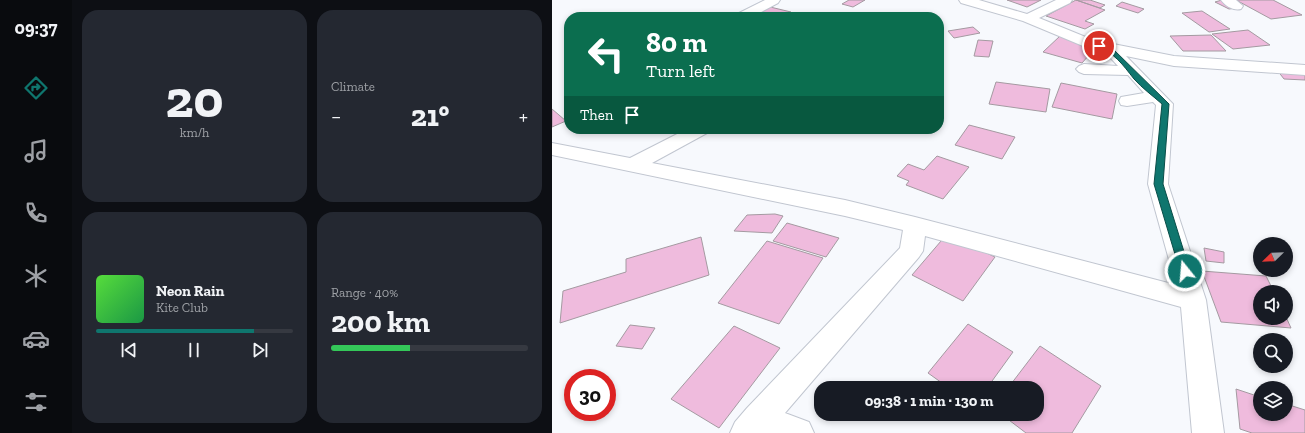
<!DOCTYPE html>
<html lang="en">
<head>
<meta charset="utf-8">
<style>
	body { margin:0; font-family:"Zilla Slab",serif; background:#242831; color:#f1f3f6; height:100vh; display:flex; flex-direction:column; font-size:15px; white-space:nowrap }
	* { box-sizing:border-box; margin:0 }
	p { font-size:13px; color:#9ea1a6 }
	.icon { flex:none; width:22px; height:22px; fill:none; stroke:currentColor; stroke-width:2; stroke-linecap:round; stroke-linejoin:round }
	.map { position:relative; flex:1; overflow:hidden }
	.sheet { display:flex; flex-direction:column; gap:10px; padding:10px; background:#0d0f14; width:480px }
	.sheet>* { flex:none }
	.banner { position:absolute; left:12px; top:12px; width:380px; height:122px; border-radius:16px; box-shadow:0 2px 6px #0003; background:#0b6e4f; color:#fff; overflow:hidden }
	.needle { width:26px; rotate:247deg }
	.tools { position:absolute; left:701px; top:237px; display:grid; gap:8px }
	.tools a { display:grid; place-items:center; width:40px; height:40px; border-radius:50%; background:#171b24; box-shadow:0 2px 6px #0003; font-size:20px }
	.speed { position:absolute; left:12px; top:369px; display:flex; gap:8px; font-size:20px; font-weight:700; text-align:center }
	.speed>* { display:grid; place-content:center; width:52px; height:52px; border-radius:50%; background:#171b24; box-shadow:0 2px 6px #0003; line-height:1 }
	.speed .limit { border:6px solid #d22; background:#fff; color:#111 }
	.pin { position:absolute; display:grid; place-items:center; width:34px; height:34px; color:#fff; margin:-17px; border:2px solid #fff; border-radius:50%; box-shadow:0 1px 4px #0007 }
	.me { position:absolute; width:44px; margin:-22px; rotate:343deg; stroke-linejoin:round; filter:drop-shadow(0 0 3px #0008) }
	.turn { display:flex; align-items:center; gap:14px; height:84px; padding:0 16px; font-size:18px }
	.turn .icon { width:52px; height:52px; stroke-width:2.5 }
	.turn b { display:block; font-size:28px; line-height:34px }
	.then { display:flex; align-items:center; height:38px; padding:0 16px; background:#0003; gap:8px; font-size:15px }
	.big { font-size:30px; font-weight:700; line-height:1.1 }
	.sheet .card { flex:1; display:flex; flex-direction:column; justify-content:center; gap:6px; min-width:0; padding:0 14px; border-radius:16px; background:#242831 }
	.sheet .dial { align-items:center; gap:0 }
	.dial b { font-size:52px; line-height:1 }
	.song { display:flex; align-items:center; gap:12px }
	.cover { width:48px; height:48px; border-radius:6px; background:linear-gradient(135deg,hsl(110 70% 55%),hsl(140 70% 35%)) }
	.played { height:4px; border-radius:2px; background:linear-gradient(90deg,#0f766e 80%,#363941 80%) }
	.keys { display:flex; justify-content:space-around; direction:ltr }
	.heat { display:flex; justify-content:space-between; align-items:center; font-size:22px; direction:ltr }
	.charge { height:6px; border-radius:3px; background:linear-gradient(90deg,#34c759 40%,#363941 0) }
	.sheet .tiles { flex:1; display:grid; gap:10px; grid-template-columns:repeat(2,1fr) }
	.trip { position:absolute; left:262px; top:381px; width:230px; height:40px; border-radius:16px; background:#171b24; box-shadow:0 2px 6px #0003; font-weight:700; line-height:40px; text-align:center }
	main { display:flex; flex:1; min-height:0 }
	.tabs { display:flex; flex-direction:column; width:72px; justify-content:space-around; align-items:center; background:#090b0e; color:#9ea1a6 }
	.tabs .icon { width:28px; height:28px }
	.tabs .selected { color:#0f766e }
	.tabs b { font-size:18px; color:#f1f3f6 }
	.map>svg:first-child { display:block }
	.building { fill:#efbbdd; stroke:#a49aa1 }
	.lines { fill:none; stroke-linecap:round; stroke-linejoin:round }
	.minor-casing { stroke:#c1c6d0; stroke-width:2 }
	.minor { fill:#fff; fill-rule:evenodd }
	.route { fill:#0f766e; stroke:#0a4d48 }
</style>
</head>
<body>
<main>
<nav class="tabs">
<b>09:37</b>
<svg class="icon selected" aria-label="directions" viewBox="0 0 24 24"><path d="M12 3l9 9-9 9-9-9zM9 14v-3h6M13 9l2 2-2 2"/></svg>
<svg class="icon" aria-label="music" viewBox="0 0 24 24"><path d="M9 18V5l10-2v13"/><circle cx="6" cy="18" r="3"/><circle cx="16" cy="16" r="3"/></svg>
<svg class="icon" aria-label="phone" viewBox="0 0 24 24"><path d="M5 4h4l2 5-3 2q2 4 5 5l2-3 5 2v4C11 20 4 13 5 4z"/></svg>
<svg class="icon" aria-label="climate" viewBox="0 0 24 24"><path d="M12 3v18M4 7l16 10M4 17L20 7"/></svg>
<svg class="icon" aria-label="car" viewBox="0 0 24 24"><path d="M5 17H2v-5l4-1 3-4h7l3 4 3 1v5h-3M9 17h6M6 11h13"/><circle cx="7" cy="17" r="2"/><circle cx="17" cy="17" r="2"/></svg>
<svg class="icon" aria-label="filters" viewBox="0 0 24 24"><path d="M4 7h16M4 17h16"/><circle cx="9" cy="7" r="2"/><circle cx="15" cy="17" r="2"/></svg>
</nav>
<section class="sheet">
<div class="tiles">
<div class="card dial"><b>20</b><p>km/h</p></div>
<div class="card"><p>Climate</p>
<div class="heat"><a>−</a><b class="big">21°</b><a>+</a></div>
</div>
<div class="card">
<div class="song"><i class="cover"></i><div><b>Neon Rain</b><p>Kite Club</p></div></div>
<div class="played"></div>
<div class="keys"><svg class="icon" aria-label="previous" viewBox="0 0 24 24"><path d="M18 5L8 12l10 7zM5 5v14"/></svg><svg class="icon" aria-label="pause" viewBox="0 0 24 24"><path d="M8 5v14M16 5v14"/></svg><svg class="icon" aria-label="next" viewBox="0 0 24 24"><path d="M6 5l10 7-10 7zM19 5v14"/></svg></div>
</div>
<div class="card"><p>Range · 40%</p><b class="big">200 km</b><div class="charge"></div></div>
</div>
</section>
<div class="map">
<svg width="753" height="433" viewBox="0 0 753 433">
	<rect width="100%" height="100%" fill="#f7f9fd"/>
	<path class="building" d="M 297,0 L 313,0 L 301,7 L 290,4 Z
		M 455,0 L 489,0 L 475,7 Z
		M 524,0 L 553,10 L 533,21 L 542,24 L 533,29 L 494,16 Z
		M 524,0 L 538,0 L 553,5 L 548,8 Z
		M 670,0 L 684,8 L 677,9 L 663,2 Z
		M 684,0 L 721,0 L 750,15 L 719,19 Z
		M 570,2 L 592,9 L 586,13 L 564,6 Z
		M 214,6 L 239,12 L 231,17 L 195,17 Z
		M 650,11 L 678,29 L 657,32 L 630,13 Z
		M 421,27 L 428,33 L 402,38 L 396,31 Z
		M 696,30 L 718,45 L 681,49 L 660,34 Z
		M 659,35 L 674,51 L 631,51 L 618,36 Z
		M 508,36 L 545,46 L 530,63 L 491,52 Z
		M 426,40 L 441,41 L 437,57 L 422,56 Z
		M 725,70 L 753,72 L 753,80 L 732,79 Z
		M 444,82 L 498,89 L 494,112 L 437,104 Z
		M 509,83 L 565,94 L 560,119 L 500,107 Z
		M 0,109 L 14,121 L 0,127 Z
		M 417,125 L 463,137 L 450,159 L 403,145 Z
		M 385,156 L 417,167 L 391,199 L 354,185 L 357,181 L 345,176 L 356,164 L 372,170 Z
		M 223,214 L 231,216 L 220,233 L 182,231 L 195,215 Z
		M 235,223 L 287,238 L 274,257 L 221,241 Z
		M 395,234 L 443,257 L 411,301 L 360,275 Z
		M 149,237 L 157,275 L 8,323 L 11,291 L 74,272 L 74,259 Z
		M 215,241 L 271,258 L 227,324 L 166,303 Z
		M 652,248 L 672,252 L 672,263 L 654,261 Z
		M 650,271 L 714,276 L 722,292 L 708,292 L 708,318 L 734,317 L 739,328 L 669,322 Z
		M 416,324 L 461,352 L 435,388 L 397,388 L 376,373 Z
		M 78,325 L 103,328 L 90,349 L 64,346 Z
		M 182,326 L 228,348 L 167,428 L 119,399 Z
		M 488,346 L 549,386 L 520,433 L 474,433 L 449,414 L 485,414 L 485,388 L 456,388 Z
		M 684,389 L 708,397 L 708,414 L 734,414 L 734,404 L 753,410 L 753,433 L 700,433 L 688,429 Z"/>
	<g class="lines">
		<defs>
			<path id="minor" d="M 213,0 L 228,0 L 226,3 L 200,17 L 183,17 L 185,14 Z
				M 407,0 L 427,0 L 475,14 L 504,0 L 520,0 L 518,3 L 487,18 L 541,40 L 622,56 L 753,65 L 753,75 L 622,66 L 574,56 L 621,104 L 616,184 L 654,300 L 672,433 L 640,433 L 629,307 L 373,236 L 371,251 L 367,257 L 233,413 L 257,422 L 262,433 L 178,433 L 183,422 L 195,408 L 348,248 L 351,230 L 293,216 L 0,155 L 0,143 L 78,158 L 135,129 L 158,129 L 155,133 L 100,163 L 293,200 L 363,217 L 624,285 L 596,184 L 604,105 L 601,102 L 575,106 L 569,105 L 567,101 L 569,97 L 592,93 L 576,75 L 532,74 L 527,72 L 524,69 L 527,66 L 532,64 L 566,66 L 553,52 L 531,46 L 471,21 L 409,3 Z
				M 669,0 L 684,0 L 691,6 L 689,9 C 682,11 673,6 669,0 Z"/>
		</defs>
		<use href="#minor" class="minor-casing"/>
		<use href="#minor" class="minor"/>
	</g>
	<path class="route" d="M 547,44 L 560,48 L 617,104 L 611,184 L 638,271 L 636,274 L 629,274 L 628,271 L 602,184 L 610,104 C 601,96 590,88 582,79 C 571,65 562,52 545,47 L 544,46 Z"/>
</svg>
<div class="tools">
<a><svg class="needle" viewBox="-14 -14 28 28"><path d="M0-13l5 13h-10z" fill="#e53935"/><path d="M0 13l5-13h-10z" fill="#9ea1a6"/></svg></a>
<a><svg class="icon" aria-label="sound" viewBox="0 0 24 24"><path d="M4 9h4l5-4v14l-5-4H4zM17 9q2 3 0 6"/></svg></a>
<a><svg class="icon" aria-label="search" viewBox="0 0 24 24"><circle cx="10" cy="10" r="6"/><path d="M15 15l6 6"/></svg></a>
<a><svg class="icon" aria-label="layers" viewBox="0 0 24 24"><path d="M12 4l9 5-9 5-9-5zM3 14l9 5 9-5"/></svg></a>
</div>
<div class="speed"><div class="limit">30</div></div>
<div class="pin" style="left:547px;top:46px;background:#d93025"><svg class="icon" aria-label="arrive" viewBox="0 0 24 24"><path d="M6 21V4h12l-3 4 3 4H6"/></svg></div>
<svg class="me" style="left:633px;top:271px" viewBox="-20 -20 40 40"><circle r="17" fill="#0f766e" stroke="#fff" stroke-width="3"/><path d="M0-11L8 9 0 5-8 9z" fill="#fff"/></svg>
<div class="trip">09:38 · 1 min · 130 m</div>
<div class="banner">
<div class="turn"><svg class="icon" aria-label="left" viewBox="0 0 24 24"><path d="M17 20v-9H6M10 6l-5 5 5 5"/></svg><div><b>80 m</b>Turn left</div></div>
<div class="then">Then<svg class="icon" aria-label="arrive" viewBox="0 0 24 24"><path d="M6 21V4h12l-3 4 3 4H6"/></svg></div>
</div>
</div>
</main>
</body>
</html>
